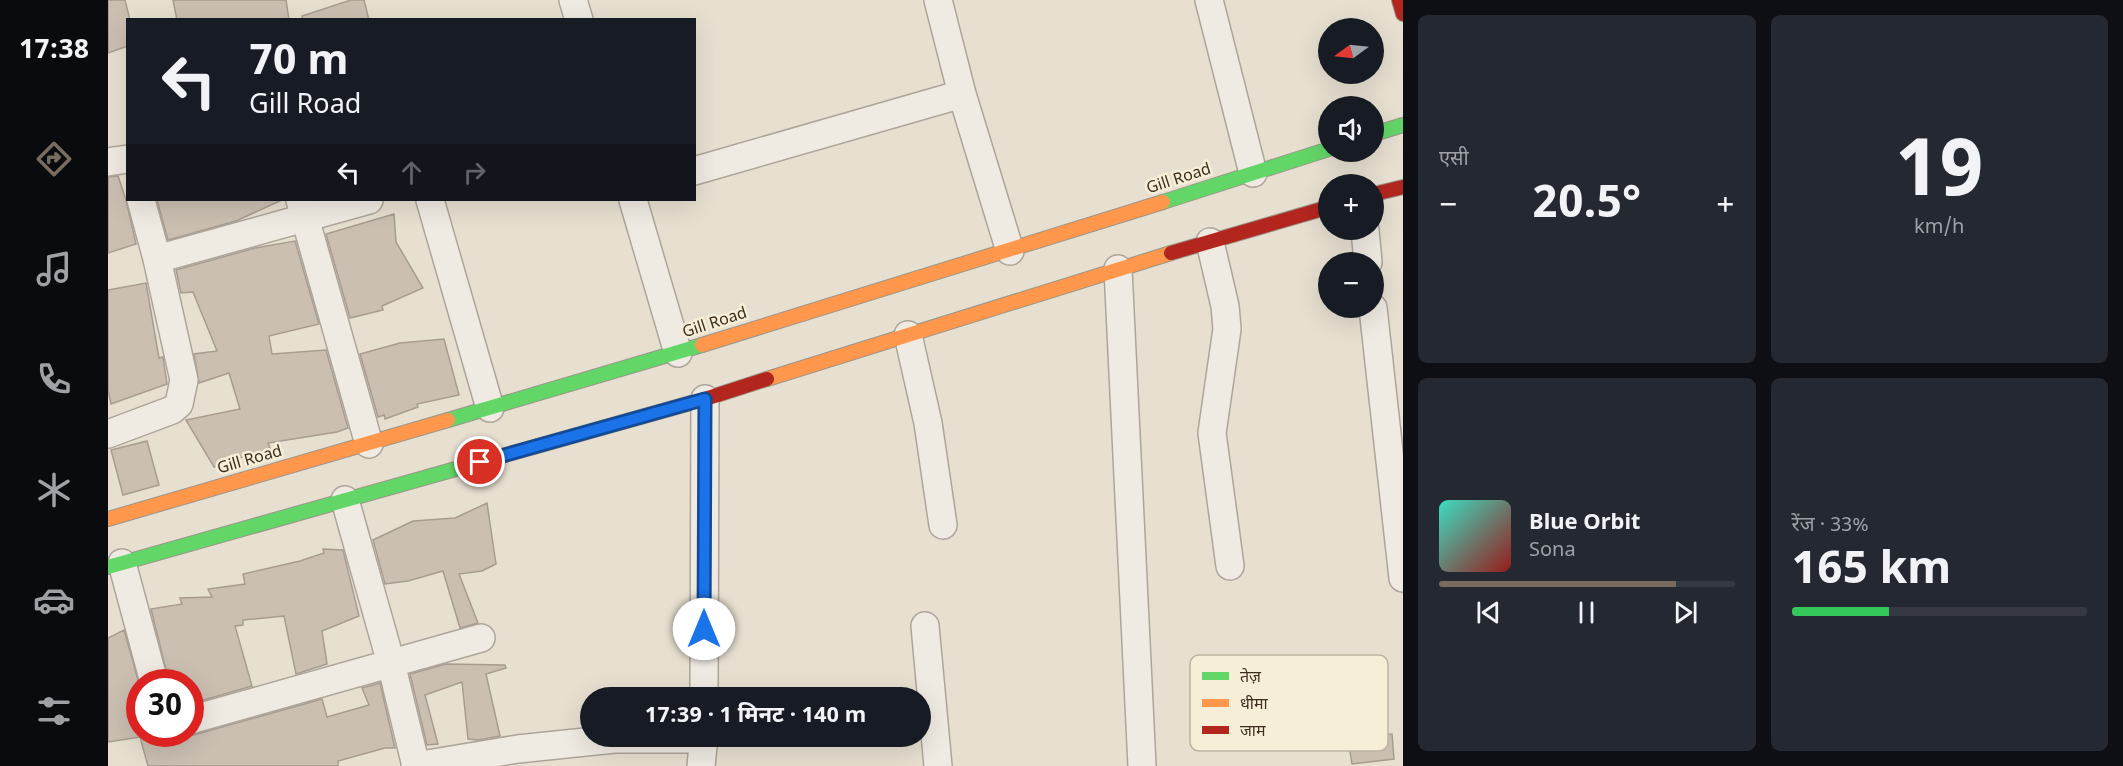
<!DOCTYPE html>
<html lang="hi">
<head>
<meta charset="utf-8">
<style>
	body { margin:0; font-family:Georgia,"Noto Sans Devanagari",serif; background:#242831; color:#f1f3f6; height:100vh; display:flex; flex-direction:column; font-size:22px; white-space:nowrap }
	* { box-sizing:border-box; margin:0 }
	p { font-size:20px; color:#9ea1a6 }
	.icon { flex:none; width:33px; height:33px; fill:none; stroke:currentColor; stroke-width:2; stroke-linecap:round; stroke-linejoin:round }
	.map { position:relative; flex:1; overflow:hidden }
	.sheet { display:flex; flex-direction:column; gap:15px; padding:15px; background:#0d0f14; width:720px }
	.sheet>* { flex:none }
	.hud { position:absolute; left:18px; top:18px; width:570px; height:183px; border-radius:0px; box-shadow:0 6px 24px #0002; background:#171b24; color:#f1f3f6; overflow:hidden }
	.needle { width:39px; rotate:255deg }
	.tools { position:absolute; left:1210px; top:18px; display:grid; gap:12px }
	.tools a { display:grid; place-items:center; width:66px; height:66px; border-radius:50%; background:#171b24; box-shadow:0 6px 24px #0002; font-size:30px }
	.speed { position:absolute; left:18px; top:669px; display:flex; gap:12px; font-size:30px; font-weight:700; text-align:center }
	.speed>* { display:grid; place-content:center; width:78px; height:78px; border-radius:50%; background:#171b24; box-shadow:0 6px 24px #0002; line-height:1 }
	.speed .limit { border:9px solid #d22; background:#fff; color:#111 }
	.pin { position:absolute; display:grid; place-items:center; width:51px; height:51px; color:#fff; margin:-26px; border:3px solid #fff; border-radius:50%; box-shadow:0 2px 6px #0007 }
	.me { position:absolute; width:66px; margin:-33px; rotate:0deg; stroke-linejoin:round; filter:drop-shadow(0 0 4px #0008) }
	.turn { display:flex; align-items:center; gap:21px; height:126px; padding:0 24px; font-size:27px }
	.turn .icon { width:78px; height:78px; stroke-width:2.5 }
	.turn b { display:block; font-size:42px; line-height:51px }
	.lanes { display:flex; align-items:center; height:57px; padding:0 24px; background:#0003; justify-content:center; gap:30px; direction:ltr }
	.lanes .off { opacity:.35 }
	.big { font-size:45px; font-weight:700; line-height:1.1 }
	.sheet .card { flex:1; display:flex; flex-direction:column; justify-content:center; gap:9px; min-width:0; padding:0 21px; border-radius:9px; background:#242831 }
	.sheet .dial { align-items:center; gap:0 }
	.dial b { font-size:78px; line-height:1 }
	.song { display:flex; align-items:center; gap:18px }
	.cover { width:72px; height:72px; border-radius:9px; background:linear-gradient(135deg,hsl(170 70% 55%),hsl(0 70% 35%)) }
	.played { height:6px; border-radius:3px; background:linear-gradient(90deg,#786c5e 80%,#363941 80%) }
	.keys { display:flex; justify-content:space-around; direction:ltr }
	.heat { display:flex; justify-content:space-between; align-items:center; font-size:33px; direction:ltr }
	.charge { height:9px; border-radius:4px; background:linear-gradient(90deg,#34c759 33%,#363941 0) }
	.sheet .tiles { flex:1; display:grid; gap:15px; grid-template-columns:repeat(2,1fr) }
	.trip { position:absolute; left:472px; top:687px; width:351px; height:60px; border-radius:30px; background:#171b24; box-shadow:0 6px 24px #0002; font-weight:700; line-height:60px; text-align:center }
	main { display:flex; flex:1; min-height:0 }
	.dock { display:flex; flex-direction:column; width:108px; justify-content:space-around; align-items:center; background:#090b0e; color:#9ea1a6 }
	.dock .icon { width:42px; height:42px }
	.dock .current { color:#786c5e }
	.dock b { font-size:27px; color:#f1f3f6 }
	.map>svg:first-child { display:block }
	.building { fill:#cbbfb2; stroke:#a89c90; stroke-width:1.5 }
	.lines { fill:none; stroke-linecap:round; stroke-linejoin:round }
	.street-casing { stroke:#ada599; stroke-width:30 }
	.fast-casing { stroke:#9c958a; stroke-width:16 }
	.slow-casing { stroke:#9c958a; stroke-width:16 }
	.jam-casing { stroke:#9c958a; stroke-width:16 }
	.street { stroke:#efebe3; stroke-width:27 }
	.fast { stroke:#63d668; stroke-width:14 }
	.slow { stroke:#ff974d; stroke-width:14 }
	.jam { stroke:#b3261e; stroke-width:14 }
	.route-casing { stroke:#114b97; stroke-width:15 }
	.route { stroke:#1a73e8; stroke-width:10 }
	.labels { text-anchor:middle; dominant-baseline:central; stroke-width:5; stroke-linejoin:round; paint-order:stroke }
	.street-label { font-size:16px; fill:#3d2e20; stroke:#f7eed8 }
	.key { fill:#f7eed8; stroke:#bfb4a1; stroke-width:1.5 }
	.key-label { font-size:16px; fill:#3d2e20 }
</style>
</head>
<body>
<main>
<nav class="dock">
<b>17:38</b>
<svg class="icon current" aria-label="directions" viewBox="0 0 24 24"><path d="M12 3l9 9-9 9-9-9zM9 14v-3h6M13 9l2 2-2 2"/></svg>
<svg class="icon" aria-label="music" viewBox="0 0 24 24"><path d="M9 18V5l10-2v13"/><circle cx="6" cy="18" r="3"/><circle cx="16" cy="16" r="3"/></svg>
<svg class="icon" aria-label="phone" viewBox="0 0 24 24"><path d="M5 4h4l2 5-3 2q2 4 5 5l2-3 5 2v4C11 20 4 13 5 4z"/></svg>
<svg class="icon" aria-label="climate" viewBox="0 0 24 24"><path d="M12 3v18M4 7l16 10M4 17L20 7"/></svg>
<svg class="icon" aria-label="car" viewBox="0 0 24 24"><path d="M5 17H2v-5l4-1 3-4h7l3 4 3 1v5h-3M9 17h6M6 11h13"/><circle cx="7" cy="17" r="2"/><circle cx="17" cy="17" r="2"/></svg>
<svg class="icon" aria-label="filters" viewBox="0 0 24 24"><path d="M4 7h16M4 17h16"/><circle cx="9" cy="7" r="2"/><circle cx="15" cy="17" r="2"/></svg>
</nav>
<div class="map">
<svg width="1295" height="766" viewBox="0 0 1295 766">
	<rect width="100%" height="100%" fill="#e7e0d1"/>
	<path class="building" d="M 0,0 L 17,0 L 22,20 L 20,20 L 20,46 L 0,53 Z
		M 65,0 L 178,0 L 181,20 L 69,20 Z
		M 243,0 L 256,0 L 261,20 L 195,20 L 194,16 Z
		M 10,176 L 18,200 L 28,244 L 0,253 L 0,177 Z
		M 49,200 L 174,200 L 128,221 L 60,240 Z
		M 286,214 L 288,242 L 315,288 L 274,306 L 275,310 L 242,318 L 218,234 Z
		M 187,241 L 211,324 L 161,336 L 164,354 L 218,350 L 240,428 L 229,432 L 160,443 L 163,451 L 122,460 L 123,464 L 106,467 L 78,420 L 132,409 L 121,373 L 91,383 L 86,354 L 109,351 L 85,292 L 73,293 L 68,270 L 147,248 Z
		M 38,283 L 51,358 L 55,357 L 59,384 L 3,404 L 0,390 L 0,290 Z
		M 336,339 L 351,395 L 309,404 L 310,407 L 277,419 L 276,415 L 270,417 L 252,354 L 292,343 Z
		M 39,441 L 51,485 L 15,495 L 3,450 Z
		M 379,503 L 388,564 L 374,571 L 351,574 L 370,623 L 352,628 L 335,571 L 300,581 L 277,584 L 265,540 L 305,521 L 347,518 Z
		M 215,549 L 235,550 L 251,616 L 214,631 L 219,664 L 188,674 L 176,616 L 135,620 L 135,625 L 127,626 L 144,686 L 82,704 L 82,682 L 61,682 L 43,609 L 74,604 L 72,598 L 104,597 L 100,589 L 137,584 L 135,574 L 192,561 L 216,553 Z
		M 16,630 L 32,687 L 32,734 L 86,735 L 214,699 L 219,717 L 261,705 L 254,688 L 272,683 L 287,748 L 277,748 L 230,761 L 230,766 L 40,766 L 32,737 L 0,742 L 0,638 Z
		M 338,664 L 397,665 L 398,668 L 378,674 L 392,736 L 370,740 L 360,739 L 354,682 L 317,695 L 330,744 L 319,745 L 302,674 Z
		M 1284,734 L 1286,759 L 1244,764 L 1240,739 Z"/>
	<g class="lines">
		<defs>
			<path id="street" d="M 465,0 L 471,20
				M 830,0 L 854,94 L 902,251
				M 1101,0 L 1145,173
				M 0,162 L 20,159
				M 586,171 L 854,94
				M 192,200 L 261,444
				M 322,200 L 382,408
				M 525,200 L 570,353
				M 1257,230 L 1260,262
				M 1102,242 L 1117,306 L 1119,329 L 1104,433 L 1122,566
				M 49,259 L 261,200
				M 1010,269 L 1034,766
				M 1265,308 L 1295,578
				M 800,335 L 820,423 L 835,525
				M 0,434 L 64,410 L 71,404 L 76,380 L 49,259 L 33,200
				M 237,500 L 283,663 L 308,766
				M 14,563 L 46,682
				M 817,626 L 830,766
				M 596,698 L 597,399
				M 82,720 L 373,638
				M 307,766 L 410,749 L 506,739 L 596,739
				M 593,766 L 596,736"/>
			<path id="fast" d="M 1266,134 L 1295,125
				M 1055,202 L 1221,149
				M 340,420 L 594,345
				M 0,567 L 369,463"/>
			<path id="slow" d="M 594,345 L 1055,202
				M 659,379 L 1063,253
				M 0,519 L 340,420"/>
			<path id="jam" d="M 1291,0 L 1295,14
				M 1266,194 L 1295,187
				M 1063,253 L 1221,207
				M 369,463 L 597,399 L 659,379"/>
		</defs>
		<use href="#street" class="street-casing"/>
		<use href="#fast" class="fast-casing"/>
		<use href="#slow" class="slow-casing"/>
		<use href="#jam" class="jam-casing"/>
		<use href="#street" class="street"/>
		<use href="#fast" class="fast"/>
		<use href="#slow" class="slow"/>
		<use href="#jam" class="jam"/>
	</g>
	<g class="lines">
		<defs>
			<path id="route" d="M 372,462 L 597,399 L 596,629"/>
		</defs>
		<use href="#route" class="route-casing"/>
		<use href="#route" class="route"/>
	</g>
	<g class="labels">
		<g class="street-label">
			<text transform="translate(1071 180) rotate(-18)">Gill Road</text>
			<text transform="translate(607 324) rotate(-18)">Gill Road</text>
			<text transform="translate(142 461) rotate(-16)">Gill Road</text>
		</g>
	</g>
	<rect x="1082" y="655" width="198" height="96" rx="9" class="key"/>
	<rect x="1094" y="672" width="27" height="8" fill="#63d668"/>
	<rect x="1094" y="699" width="27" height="8" fill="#ff974d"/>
	<rect x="1094" y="726" width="27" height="8" fill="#b3261e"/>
	<g class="key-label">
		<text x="1132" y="682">तेज़</text>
		<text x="1132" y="709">धीमा</text>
		<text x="1132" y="736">जाम</text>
	</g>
</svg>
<div class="tools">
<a><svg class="needle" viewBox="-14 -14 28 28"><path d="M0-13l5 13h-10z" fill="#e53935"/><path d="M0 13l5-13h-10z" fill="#9ea1a6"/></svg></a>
<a><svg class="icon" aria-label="sound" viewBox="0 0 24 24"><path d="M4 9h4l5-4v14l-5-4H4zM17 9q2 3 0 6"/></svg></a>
<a>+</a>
<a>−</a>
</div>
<div class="speed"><div class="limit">30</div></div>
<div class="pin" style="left:372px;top:462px;background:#d93025"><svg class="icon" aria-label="arrive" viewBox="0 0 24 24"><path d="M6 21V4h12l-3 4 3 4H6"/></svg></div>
<svg class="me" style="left:596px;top:629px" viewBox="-20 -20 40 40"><circle r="19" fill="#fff"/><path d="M0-13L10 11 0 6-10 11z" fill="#1a73e8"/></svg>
<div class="trip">17:39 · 1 मिनट · 140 m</div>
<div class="hud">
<div class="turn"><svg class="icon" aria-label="left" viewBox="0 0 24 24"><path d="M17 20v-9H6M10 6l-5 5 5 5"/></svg><div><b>70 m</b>Gill Road</div></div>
<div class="lanes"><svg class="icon" aria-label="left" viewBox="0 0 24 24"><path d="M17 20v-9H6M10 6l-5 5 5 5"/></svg><svg class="icon off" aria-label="ahead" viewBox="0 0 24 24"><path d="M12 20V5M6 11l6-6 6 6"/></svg><svg class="icon off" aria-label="right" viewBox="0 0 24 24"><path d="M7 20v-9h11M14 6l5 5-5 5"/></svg></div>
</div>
</div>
<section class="sheet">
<div class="tiles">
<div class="card"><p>एसी</p>
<div class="heat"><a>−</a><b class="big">20.5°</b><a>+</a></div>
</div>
<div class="card dial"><b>19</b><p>km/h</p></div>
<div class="card">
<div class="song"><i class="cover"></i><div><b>Blue Orbit</b><p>Sona</p></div></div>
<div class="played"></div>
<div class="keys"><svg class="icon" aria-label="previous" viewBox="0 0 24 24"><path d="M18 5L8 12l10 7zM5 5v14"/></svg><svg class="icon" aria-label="pause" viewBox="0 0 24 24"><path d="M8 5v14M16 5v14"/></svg><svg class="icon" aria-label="next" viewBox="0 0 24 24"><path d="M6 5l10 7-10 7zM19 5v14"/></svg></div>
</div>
<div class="card"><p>रेंज · 33%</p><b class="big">165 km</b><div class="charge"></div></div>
</div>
</section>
</main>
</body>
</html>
